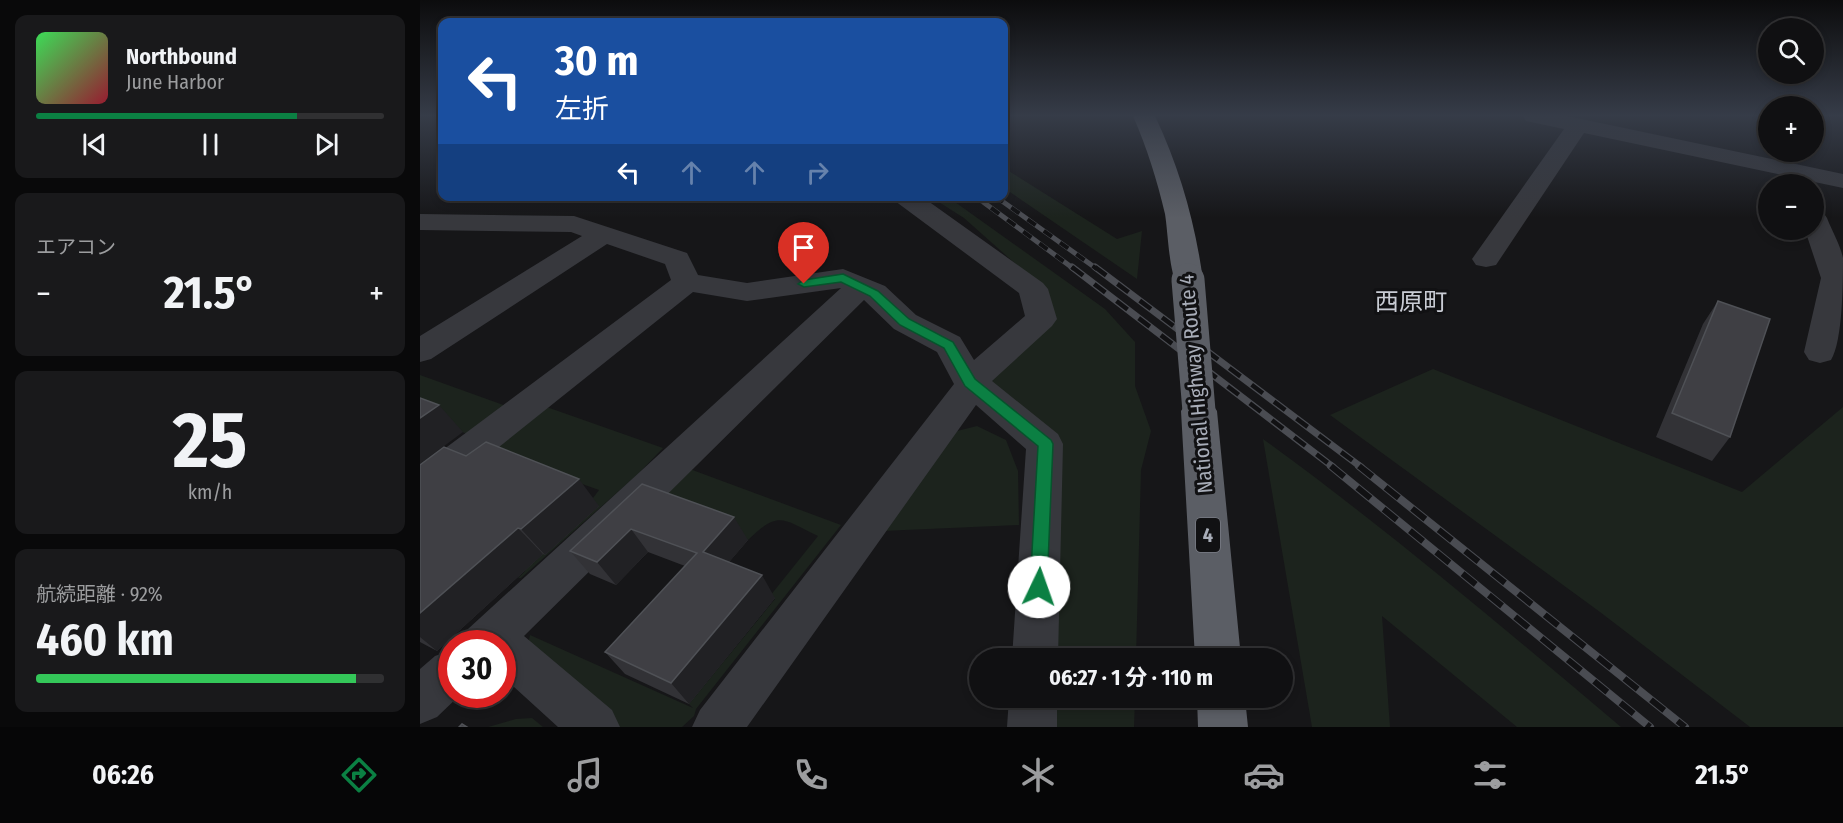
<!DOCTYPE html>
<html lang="ja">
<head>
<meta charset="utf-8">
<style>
	body { margin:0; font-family:"Fira Sans Condensed","Noto Sans JP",sans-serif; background:#19191b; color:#f1f3f6; height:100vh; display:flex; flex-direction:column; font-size:22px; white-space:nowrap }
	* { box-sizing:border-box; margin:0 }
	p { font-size:20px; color:#9c9d9f }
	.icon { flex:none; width:33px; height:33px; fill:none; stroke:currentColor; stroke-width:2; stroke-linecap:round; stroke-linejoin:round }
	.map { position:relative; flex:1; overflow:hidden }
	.details { display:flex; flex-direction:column; gap:15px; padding:15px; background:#09090a; width:420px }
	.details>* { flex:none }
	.guide { position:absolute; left:18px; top:18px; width:570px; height:183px; border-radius:12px; box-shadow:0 3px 9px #0003,0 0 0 2px #303032; background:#1a4fa0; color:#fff; overflow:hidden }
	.controls { position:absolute; left:1338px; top:18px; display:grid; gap:12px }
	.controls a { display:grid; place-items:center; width:66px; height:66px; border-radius:50%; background:#101012; box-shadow:0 3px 9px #0003,0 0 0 2px #303032; font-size:30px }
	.speed { position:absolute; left:18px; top:630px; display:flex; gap:12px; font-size:30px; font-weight:700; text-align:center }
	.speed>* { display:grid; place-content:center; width:78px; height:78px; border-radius:50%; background:#101012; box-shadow:0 3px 9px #0003,0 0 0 2px #303032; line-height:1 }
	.speed .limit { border:9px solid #d22; background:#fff; color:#111 }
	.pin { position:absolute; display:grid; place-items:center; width:51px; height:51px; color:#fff; margin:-62px -26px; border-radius:50% 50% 50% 0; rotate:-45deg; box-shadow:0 0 6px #0007 }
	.pin .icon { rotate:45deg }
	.me { position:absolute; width:66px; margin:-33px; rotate:3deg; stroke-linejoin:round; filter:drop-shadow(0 0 4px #0008) }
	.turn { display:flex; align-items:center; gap:21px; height:126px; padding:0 18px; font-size:27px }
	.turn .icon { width:78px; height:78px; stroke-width:2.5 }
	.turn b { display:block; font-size:42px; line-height:51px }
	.lanes { display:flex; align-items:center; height:57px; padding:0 18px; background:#0003; justify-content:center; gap:30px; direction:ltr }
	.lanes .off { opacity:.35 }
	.big { font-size:45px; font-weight:700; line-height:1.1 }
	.details .tile { flex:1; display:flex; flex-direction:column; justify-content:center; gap:9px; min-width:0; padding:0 21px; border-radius:12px; background:#19191b }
	.details .dial { align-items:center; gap:0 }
	.dial b { font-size:78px; line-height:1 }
	.song { display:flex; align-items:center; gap:18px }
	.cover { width:72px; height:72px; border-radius:9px; background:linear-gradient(135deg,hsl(130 70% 55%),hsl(350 70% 35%)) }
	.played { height:6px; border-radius:3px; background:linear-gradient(90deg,#0b8043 75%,#303032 75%) }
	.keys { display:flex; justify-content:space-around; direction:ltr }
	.heat { display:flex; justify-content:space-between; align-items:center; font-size:33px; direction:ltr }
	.charge { height:9px; border-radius:4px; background:linear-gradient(90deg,#34c759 92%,#303032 0) }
	.trip { position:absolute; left:549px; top:648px; width:324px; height:60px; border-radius:30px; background:#101012; box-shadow:0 3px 9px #0003,0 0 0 2px #303032; font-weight:700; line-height:60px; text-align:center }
	.menu { display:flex; height:96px; justify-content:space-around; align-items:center; background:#060607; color:#9c9d9f }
	.menu .icon { width:42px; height:42px }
	.menu .current { color:#0b8043 }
	.menu b { font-size:27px; color:#f1f3f6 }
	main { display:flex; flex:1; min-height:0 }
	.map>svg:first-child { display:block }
	.green { fill:#1c231d }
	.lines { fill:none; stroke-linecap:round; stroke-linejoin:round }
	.minor { fill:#37383d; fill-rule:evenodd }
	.trunk { fill:#5b5e65; fill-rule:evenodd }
	.rail-far2-casing { stroke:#4a4c52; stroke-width:5 }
	.rail-far1-casing { stroke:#4a4c52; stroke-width:7 }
	.rail-casing { stroke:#4a4c52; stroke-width:8 }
	.rail-far2 { stroke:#111113; stroke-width:4; stroke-dasharray:10; stroke-linecap:butt }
	.rail-far1 { stroke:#111113; stroke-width:4.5; stroke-dasharray:14; stroke-linecap:butt }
	.rail { stroke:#111113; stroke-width:6; stroke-dasharray:17; stroke-linecap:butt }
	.trunk-bridge { stroke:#5b5e65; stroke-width:33 }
	.wall { fill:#323236 }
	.shaded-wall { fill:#212124 }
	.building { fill:#3f3f44; stroke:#4f5156; stroke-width:1.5 }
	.route { fill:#0b8043; stroke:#07532c; stroke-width:1.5 }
	.labels { text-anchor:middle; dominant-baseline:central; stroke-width:6; stroke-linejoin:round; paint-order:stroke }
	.shield { fill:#111113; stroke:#7b7e86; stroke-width:1.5 }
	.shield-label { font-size:20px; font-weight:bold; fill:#a8adb8 }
	.street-label { font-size:21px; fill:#a8adb8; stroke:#111113 }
	.quarter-label { font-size:24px; fill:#c9ccd4; stroke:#111113 }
</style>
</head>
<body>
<main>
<section class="details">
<div class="tile">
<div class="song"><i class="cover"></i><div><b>Northbound</b><p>June Harbor</p></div></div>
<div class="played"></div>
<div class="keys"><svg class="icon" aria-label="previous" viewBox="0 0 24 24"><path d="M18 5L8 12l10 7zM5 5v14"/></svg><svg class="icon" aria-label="pause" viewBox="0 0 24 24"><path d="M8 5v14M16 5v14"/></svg><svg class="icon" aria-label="next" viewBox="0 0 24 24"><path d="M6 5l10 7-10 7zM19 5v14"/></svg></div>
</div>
<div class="tile"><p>エアコン</p>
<div class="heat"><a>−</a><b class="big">21.5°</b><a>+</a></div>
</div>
<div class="tile dial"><b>25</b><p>km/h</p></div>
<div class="tile"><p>航続距離 · 92%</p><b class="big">460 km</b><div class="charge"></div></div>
</section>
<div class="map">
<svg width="1423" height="727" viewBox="0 0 1423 727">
	<rect width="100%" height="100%" fill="#161618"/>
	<path class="green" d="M 584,168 L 697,239 L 722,231 L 717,279 L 584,188 Z
		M 528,197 L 685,309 L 715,342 L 715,386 L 731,431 L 721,470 L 716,658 L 629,658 L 635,436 L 566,381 L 626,291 L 544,218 L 514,199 Z
		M 1013,369 L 1322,492 L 1423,407 L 1423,727 L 1330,727 L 1180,612 L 910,415 Z
		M 0,375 L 89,407 L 50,435 L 0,416 Z
		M 121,405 L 243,448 L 218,474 L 101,578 L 98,578 L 105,571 L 97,567 L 170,502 L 179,490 L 64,449 Z
		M 557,426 L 586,440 L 598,471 L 599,525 L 462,531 L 529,433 Z
		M 843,439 C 967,529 1084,628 1201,727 L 1097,727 L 962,616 L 970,727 L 892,727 Z
		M 259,465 L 421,525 L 276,709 L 274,716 L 262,727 L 198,727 L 108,644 L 110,635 L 273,708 L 269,704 L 355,599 L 350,596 L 398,536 C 362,519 359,510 328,540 L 227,503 Z
		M 629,698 L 715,698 L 714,727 L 628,727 Z
		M 112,718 L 123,727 L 68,727 L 96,719 Z"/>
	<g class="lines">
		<path class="minor" d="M 1103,116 L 1147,116 L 1423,174 L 1423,188 L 1164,133 L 1076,265 L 1066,267 L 1056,265 L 1052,259 L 1144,129 L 1106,121 Z
			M 472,196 L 501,196 L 623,283 L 628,289 L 637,319 L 632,326 L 572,381 L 638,434 L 643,444 L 638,658 L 592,658 L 606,449 L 556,405 L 327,727 L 272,727 L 280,710 L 534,384 L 517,352 L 474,329 L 444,300 L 104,636 L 192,710 L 200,727 L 138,727 L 82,676 L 82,644 L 41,644 L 48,629 L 421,288 L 327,301 L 273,292 L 14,499 L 0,503 L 0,467 L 251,280 L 245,264 L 187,244 L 11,359 L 0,362 L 0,336 L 162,236 L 151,232 L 0,230 L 0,214 L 154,216 L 267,253 L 278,275 L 327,283 L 423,269 L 465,286 L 496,315 L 540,337 L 554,360 L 605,316 L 599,293 L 475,201 Z
			M 1394,210 L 1403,212 L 1407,218 C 1412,231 1420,244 1423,258 C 1423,280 1423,341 1411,360 L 1400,363 L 1389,360 L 1384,352 L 1401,278 L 1385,230 L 1394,230 Z
			M 32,650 L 32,694 L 41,694 L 17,717 L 0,724 L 0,669 L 15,656 Z
			M 589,698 L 637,698 L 637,727 L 587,727 Z"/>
		<path class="trunk" d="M 713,116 L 735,116 C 760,169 775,222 783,280 L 778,286 L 768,289 L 758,286 C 749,274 748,232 745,214 C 737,180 727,148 713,116 Z
			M 779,398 L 791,402 L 797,411 L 821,658 L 775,658 L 761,411 L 767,402 Z
			M 777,698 L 825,698 L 828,727 L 778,727 Z"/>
		<defs>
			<path id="rail-far2" d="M 555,196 L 654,269
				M 575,196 L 677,269"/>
			<path id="rail-far1" d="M 652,267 L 913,467
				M 675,267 L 941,467"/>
			<path id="rail" d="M 911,466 L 1230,727
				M 939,466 L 1265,727"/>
		</defs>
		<use href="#rail-far2" class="rail-far2-casing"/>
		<use href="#rail-far1" class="rail-far1-casing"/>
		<use href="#rail" class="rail-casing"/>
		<use href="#rail-far2" class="rail-far2"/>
		<use href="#rail-far1" class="rail-far1"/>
		<use href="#rail" class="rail"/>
		<path class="trunk-bridge" d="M 768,280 L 779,411"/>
	</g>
	<path class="wall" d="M 1298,301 L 1310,437 L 1292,461 L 1236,437 L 1283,324 Z
		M 46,456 L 179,506 L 125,555 L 123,554 L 17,651 L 0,642 L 0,465 Z
		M 222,484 L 328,540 L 309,562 L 355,598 L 269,704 L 205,674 L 185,652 L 265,566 L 228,552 L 196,585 L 170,574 L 150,551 Z"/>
	<path class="shaded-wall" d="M 19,405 L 43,432 L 0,464 L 0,418 Z
		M 159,479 L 179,506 L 125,555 L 101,529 Z
		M 314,517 L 328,540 L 298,575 L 283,552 Z
		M 98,528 L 123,554 L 17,651 L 0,637 L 0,613 Z
		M 211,529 L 228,552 L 196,585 L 177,562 Z
		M 342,575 L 355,598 L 269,704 L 251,683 Z"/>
	<path class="building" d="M 1298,301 L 1350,319 L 1310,437 L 1252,413 Z
		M 0,398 L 19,405 L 0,418 Z
		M 66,442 L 159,479 L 101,529 L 98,528 L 0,613 L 0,465 L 24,447 L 46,456 Z
		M 222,484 L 314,517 L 283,552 L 342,575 L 251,683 L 185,652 L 277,553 L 211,529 L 177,562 L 150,551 Z
		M 42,724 L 47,727 L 39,727 Z"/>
	<linearGradient id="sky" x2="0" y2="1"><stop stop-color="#0c0c0d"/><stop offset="0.53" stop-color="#363c48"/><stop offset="1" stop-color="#363c48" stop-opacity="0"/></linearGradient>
	<rect width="1423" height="218" fill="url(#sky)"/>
	<path class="route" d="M 423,274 L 458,291 L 489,319 L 533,342 L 555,379 L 631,440 L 633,444 L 627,587 L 625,592 L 619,595 L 612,592 L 610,587 L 618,446 L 545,386 L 524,348 L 480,325 L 450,296 L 421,282 L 384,287 L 378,284 L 384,280 Z"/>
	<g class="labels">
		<rect class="shield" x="776" y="518" width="24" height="34" rx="4.5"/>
		<g class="shield-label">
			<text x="788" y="535">4</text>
		</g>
		<g class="street-label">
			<text transform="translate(776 384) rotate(-95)">National Highway Route 4</text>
		</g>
		<g class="quarter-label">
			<text x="991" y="302">西原町</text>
		</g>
	</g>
</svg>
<div class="controls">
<a><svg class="icon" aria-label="search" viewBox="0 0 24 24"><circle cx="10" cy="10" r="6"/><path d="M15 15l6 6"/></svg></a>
<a>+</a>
<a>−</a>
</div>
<div class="speed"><div class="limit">30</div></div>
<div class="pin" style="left:384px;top:284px;background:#d93025"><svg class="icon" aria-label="arrive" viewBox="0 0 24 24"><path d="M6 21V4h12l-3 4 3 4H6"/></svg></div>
<svg class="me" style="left:619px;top:587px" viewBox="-20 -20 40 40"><circle r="19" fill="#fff"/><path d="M0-13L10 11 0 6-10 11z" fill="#0b8043"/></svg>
<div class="trip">06:27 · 1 分 · 110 m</div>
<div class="guide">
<div class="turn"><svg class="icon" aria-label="left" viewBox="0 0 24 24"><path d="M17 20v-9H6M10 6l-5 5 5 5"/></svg><div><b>30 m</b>左折</div></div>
<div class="lanes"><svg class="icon" aria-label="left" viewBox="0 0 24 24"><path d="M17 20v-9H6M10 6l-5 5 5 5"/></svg><svg class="icon off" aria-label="ahead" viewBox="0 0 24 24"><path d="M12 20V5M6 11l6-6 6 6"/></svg><svg class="icon off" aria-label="ahead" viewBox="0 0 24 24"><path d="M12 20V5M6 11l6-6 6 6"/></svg><svg class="icon off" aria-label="right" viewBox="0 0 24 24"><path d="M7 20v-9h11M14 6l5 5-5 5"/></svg></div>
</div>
</div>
</main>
<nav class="menu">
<b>06:26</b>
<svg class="icon current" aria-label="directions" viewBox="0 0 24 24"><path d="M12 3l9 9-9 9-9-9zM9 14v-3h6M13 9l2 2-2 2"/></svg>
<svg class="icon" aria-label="music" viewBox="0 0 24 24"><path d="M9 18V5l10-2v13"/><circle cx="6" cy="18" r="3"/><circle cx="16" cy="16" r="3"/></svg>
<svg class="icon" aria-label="phone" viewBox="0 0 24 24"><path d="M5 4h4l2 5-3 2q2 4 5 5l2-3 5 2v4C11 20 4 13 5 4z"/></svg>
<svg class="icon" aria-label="climate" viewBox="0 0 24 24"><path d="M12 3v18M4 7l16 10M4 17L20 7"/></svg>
<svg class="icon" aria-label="car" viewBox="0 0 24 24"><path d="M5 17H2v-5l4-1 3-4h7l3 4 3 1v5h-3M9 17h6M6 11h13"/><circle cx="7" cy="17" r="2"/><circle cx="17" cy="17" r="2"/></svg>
<svg class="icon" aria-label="filters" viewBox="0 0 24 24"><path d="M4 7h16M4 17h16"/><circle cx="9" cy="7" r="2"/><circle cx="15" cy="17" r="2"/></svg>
<b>21.5°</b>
</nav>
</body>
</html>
